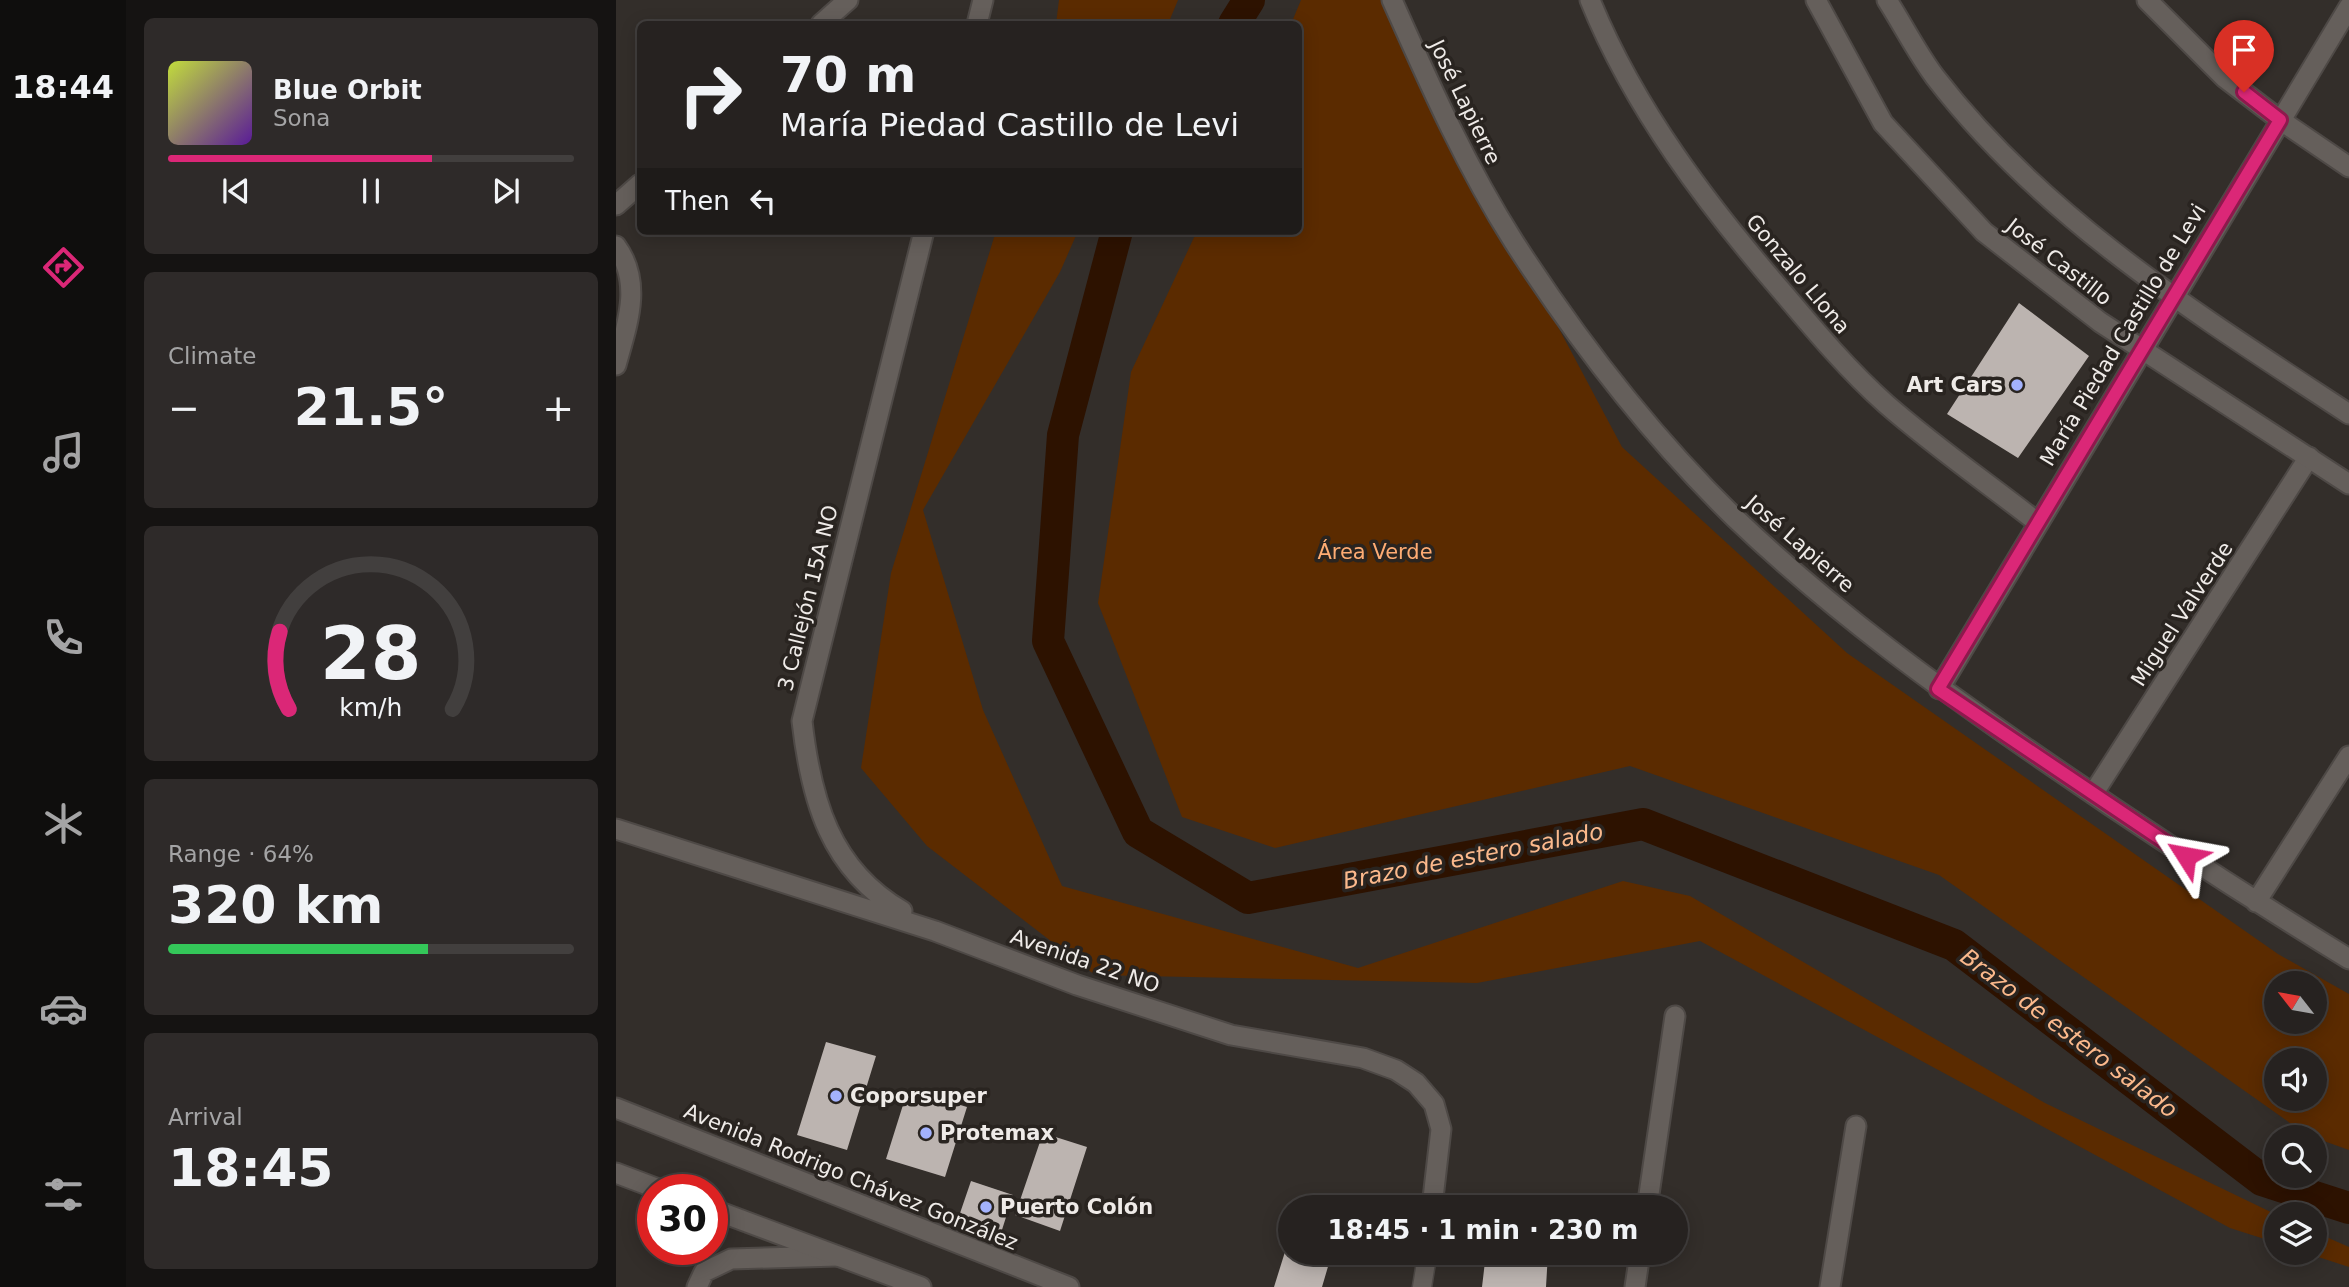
<!DOCTYPE html>
<html lang="en">
<head>
<meta charset="utf-8">
<style>
	body { margin:0; font-family:"DejaVu Sans",sans-serif; background:#2e2a29; color:#f1f3f6; height:100vh; display:flex; flex-direction:column; font-size:26px; white-space:nowrap }
	* { box-sizing:border-box; margin:0 }
	p { font-size:23px; color:#a4a4a5 }
	.icon { flex:none; width:38px; height:38px; fill:none; stroke:currentColor; stroke-width:2; stroke-linecap:round; stroke-linejoin:round }
	.map { position:relative; flex:1; overflow:hidden }
	.panel { display:flex; flex-direction:column; gap:18px; padding:18px; background:#151312; width:490px }
	.panel>* { flex:none }
	.hud { position:absolute; left:21px; top:21px; width:665px; height:214px; border-radius:10px; box-shadow:0 4px 18px #0003,0 0 0 2px #423f3e; background:#262220; color:#f1f3f6; overflow:hidden }
	.needle { width:46px; rotate:301deg }
	.controls { position:absolute; left:1648px; top:971px; display:grid; gap:14px }
	.controls a { display:grid; place-items:center; width:63px; height:63px; border-radius:50%; background:#262220; box-shadow:0 4px 18px #0003,0 0 0 2px #423f3e; font-size:35px }
	.speed { position:absolute; left:21px; top:1174px; display:flex; gap:14px; font-size:35px; font-weight:700; text-align:center }
	.speed>* { display:grid; place-content:center; width:91px; height:91px; border-radius:50%; background:#262220; box-shadow:0 4px 18px #0003,0 0 0 2px #423f3e; line-height:1 }
	.speed .limit { border:10px solid #d22; background:#fff; color:#111 }
	.pin { position:absolute; display:grid; place-items:center; width:60px; height:60px; color:#fff; margin:-72px -30px; border-radius:50% 50% 50% 0; rotate:-45deg; box-shadow:0 0 7px #0007 }
	.pin .icon { rotate:45deg }
	.me { position:absolute; width:77px; margin:-38px; rotate:304deg; stroke-linejoin:round; filter:drop-shadow(0 0 5px #0008) }
	.turn { display:flex; align-items:center; gap:24px; height:147px; padding:0 28px; font-size:32px }
	.turn .icon { width:91px; height:91px; stroke-width:2.5 }
	.turn b { display:block; font-size:49px; line-height:60px }
	.then { display:flex; align-items:center; height:66px; padding:0 28px; background:#0003; gap:14px; font-size:26px }
	.big { font-size:52px; font-weight:600; line-height:1.1 }
	.panel .card { flex:1; display:flex; flex-direction:column; justify-content:center; gap:10px; min-width:0; padding:0 24px; border-radius:10px; background:#2e2a29 }
	.panel .dial { align-items:center; gap:0 }
	.dial svg { height:182px; overflow:visible; fill:none; stroke:#423f3e; stroke-width:7; stroke-linecap:round; text-anchor:middle }
	.dial text { fill:#f1f3f6; stroke:none }
	.song { display:flex; align-items:center; gap:21px }
	.cover { width:84px; height:84px; border-radius:10px; background:linear-gradient(135deg,hsl(70 70% 55%),hsl(270 70% 35%)) }
	.played { height:7px; border-radius:4px; background:linear-gradient(90deg,#db2777 65%,#423f3e 65%) }
	.keys { display:flex; justify-content:space-around; direction:ltr }
	.heat { display:flex; justify-content:space-between; align-items:center; font-size:38px; direction:ltr }
	.charge { height:10px; border-radius:5px; background:linear-gradient(90deg,#34c759 64%,#423f3e 0) }
	.trip { position:absolute; left:662px; top:1195px; width:410px; height:70px; border-radius:35px; background:#262220; box-shadow:0 4px 18px #0003,0 0 0 2px #423f3e; font-weight:600; line-height:70px; text-align:center }
	main { display:flex; flex:1; min-height:0 }
	.tabs { display:flex; flex-direction:column; width:126px; justify-content:space-around; align-items:center; background:#0f0e0d; color:#a4a4a5 }
	.tabs .icon { width:49px; height:49px }
	.tabs .active { color:#db2777 }
	.tabs b { font-size:32px; color:#f1f3f6 }
	.map>svg:first-child { display:block }
	.green { fill:#5b2b00; fill-rule:evenodd }
	.lines { fill:none; stroke-linecap:round; stroke-linejoin:round }
	.canal { stroke:#2d1200; stroke-width:32 }
	.building { fill:#bcb4b0 }
	.service-casing { stroke:#4e4946; stroke-width:21 }
	.minor-casing { stroke:#4e4946; stroke-width:23 }
	.tertiary-casing { stroke:#4e4946; stroke-width:23 }
	.service { stroke:#655f5b; stroke-width:18 }
	.minor { stroke:#655f5b; stroke-width:19 }
	.tertiary { stroke:#655f5b; stroke-width:19 }
	.route-casing { stroke:#8e194d; stroke-width:18 }
	.route { stroke:#db2777; stroke-width:12 }
	.poi-dot { fill:#a3b2fd; stroke:#292420; stroke-width:2.5 }
	.labels { text-anchor:middle; dominant-baseline:central; stroke-width:7; stroke-linejoin:round; paint-order:stroke }
	.street-label { font-size:21px; fill:#efebe8; stroke:#292420 }
	.poi-label { font-size:21px; font-weight:bold; fill:#efebe8; stroke:#292420; text-anchor:start }
	.park-label { font-size:21px; fill:#feac73; stroke:#292420 }
	.water-label { font-size:23px; font-style:italic; fill:#fbb98c; stroke:#292420 }
</style>
</head>
<body>
<main>
<nav class="tabs">
<b>18:44</b>
<svg class="icon active" aria-label="directions" viewBox="0 0 24 24"><path d="M12 3l9 9-9 9-9-9zM9 14v-3h6M13 9l2 2-2 2"/></svg>
<svg class="icon" aria-label="music" viewBox="0 0 24 24"><path d="M9 18V5l10-2v13"/><circle cx="6" cy="18" r="3"/><circle cx="16" cy="16" r="3"/></svg>
<svg class="icon" aria-label="phone" viewBox="0 0 24 24"><path d="M5 4h4l2 5-3 2q2 4 5 5l2-3 5 2v4C11 20 4 13 5 4z"/></svg>
<svg class="icon" aria-label="climate" viewBox="0 0 24 24"><path d="M12 3v18M4 7l16 10M4 17L20 7"/></svg>
<svg class="icon" aria-label="car" viewBox="0 0 24 24"><path d="M5 17H2v-5l4-1 3-4h7l3 4 3 1v5h-3M9 17h6M6 11h13"/><circle cx="7" cy="17" r="2"/><circle cx="17" cy="17" r="2"/></svg>
<svg class="icon" aria-label="filters" viewBox="0 0 24 24"><path d="M4 7h16M4 17h16"/><circle cx="9" cy="7" r="2"/><circle cx="15" cy="17" r="2"/></svg>
</nav>
<section class="panel">
<div class="card">
<div class="song"><i class="cover"></i><div><b>Blue Orbit</b><p>Sona</p></div></div>
<div class="played"></div>
<div class="keys"><svg class="icon" aria-label="previous" viewBox="0 0 24 24"><path d="M18 5L8 12l10 7zM5 5v14"/></svg><svg class="icon" aria-label="pause" viewBox="0 0 24 24"><path d="M8 5v14M16 5v14"/></svg><svg class="icon" aria-label="next" viewBox="0 0 24 24"><path d="M6 5l10 7-10 7zM19 5v14"/></svg></div>
</div>
<div class="card"><p>Climate</p>
<div class="heat"><a>−</a><b class="big">21.5°</b><a>+</a></div>
</div>
<div class="card dial"><svg viewBox="0 0 100 80">
<path d="M14 69A42 42 0 1 1 86 69"/>
<path d="M14 69A42 42 0 0 1 10 35" stroke="#db2777"/>
<text x="50" y="56" font-size="32" font-weight="700">28</text>
<text x="50" y="72" font-size="11">km/h</text>
</svg></div>
<div class="card"><p>Range · 64%</p><b class="big">320 km</b><div class="charge"></div></div>
<div class="card"><p>Arrival</p><b class="big">18:45</b></div>
</section>
<div class="map">
<svg width="1733" height="1287" viewBox="0 0 1733 1287">
	<rect width="100%" height="100%" fill="#332e2a"/>
	<path class="green" d="M 443,0 L 562,0 L 552,24 L 440,24 Z
		M 685,0 L 768,0 L 1006,447 L 1231,653 L 1662,954 L 1733,994 L 1733,1150 L 1691,1135 L 1323,875 L 1014,766 L 659,848 L 566,817 L 482,603 L 515,372 L 581,231 L 682,231 L 682,24 L 675,24 ZM 1661,984 L 1699,984 L 1699,1022 L 1661,1022 ZM 1661,1060 L 1699,1060 L 1699,1099 L 1661,1099 Z
		M 380,231 L 462,231 L 444,272 L 307,510 L 367,710 L 446,886 L 742,968 L 1007,881 L 1074,896 L 1429,1103 L 1661,1215 L 1661,1243 L 1614,1228 L 1084,941 L 861,983 L 479,975 L 311,846 L 245,768 L 275,573 Z
		M 1699,1232 L 1733,1247 L 1733,1267 L 1690,1253 L 1699,1253 Z"/>
	<g class="lines">
		<path class="canal" d="M 618,24 L 633,0
			M 501,231 L 447,435 L 432,641 L 522,832 L 632,898 L 1027,824 L 1338,945 L 1646,1180 L 1733,1208"/>
	</g>
	<path class="building" d="M 1403,303 L 1473,356 L 1402,458 L 1331,414 Z
		M 210,1042 L 260,1056 L 231,1150 L 181,1135 Z
		M 292,1089 L 351,1107 L 329,1177 L 270,1159 Z
		M 427,1133 L 471,1147 L 444,1231 L 399,1215 Z
		M 355,1181 L 397,1195 L 385,1233 L 342,1219 Z
		M 673,1239 L 674,1253 L 716,1253 L 706,1287 L 658,1287 Z
		M 746,1253 L 782,1253 L 782,1259 Z
		M 870,1253 L 932,1253 L 930,1287 L 866,1287 Z"/>
	<g class="lines">
		<defs>
			<path id="service" d="M 806,1287 L 811,1256"/>
			<path id="minor" d="M 776,0 C 813,83 849,165 898,242 C 961,340 1035,436 1119,518 C 1216,611 1325,690 1436,766 C 1533,833 1632,897 1733,959
				M 974,0 C 1018,109 1093,207 1169,295 C 1201,333 1233,371 1270,404 C 1318,446 1371,483 1421,522
				M 1531,0 L 1609,78 L 1664,120 L 1733,167
				M 205,24 L 232,0
				M 361,24 L 367,0
				M 0,205 L 24,184
				M 0,246 C 27,283 11,325 0,365
				M 1323,689 L 1733,7
				M 1477,794 L 1693,457
				M 0,829 L 319,931 L 461,985 L 615,1035 L 747,1058 L 780,1070 L 800,1083 L 818,1104 L 825,1129 L 816,1207
				M 1640,902 L 1733,756
				M 286,911 C 214,869 195,800 186,721 L 308,231
				M 1031,1208 L 1059,1016
				M 81,1287 L 88,1272 L 115,1259 L 221,1256
				M 1019,1287 L 1024,1253
				M 1214,1287 L 1240,1126"/>
			<path id="tertiary" d="M 1200,0 L 1267,123 L 1368,232 L 1484,322 L 1733,484
				M 1271,0 C 1287,25 1301,53 1319,77 C 1429,220 1584,316 1733,414
				M 0,1108 L 453,1287
				M 0,1173 L 45,1190
				M 96,1209 L 305,1287"/>
		</defs>
		<use href="#service" class="service-casing"/>
		<use href="#minor" class="minor-casing"/>
		<use href="#tertiary" class="tertiary-casing"/>
		<use href="#service" class="service"/>
		<use href="#minor" class="minor"/>
		<use href="#tertiary" class="tertiary"/>
	</g>
	<g class="lines">
		<defs>
			<path id="route" d="M 1570,856 L 1322,689 L 1664,120 L 1628,92"/>
		</defs>
		<use href="#route" class="route-casing"/>
		<use href="#route" class="route"/>
	</g>
	<g class="poi-dot">
		<circle cx="1401" cy="385" r="7"/>
		<circle cx="220" cy="1096" r="7"/>
		<circle cx="310" cy="1133" r="7"/>
		<circle cx="370" cy="1207" r="7"/>
	</g>
	<g class="labels">
		<g class="street-label">
			<text transform="translate(849 102) rotate(64)">José Lapierre</text>
			<text transform="translate(1443 262) rotate(38)">José Castillo</text>
			<text transform="translate(1182 274) rotate(50)">Gonzalo Llona</text>
			<text transform="translate(1507 335) rotate(-59)">María Piedad Castillo de Levi</text>
			<text transform="translate(1184 544) rotate(41)">José Lapierre</text>
			<text transform="translate(192 598) rotate(-76)">3 Callejón 15A NO</text>
			<text transform="translate(1566 614) rotate(-57)">Miguel Valverde</text>
			<text transform="translate(469 961) rotate(19)">Avenida 22 NO</text>
			<text transform="translate(235 1177) rotate(22)">Avenida Rodrigo Chávez González</text>
		</g>
		<g class="poi-label">
			<text x="1387" y="385" text-anchor="end">Art Cars</text>
			<text x="234" y="1096">Coporsuper</text>
			<text x="324" y="1133">Protemax</text>
			<text x="384" y="1207">Puerto Colón</text>
		</g>
		<g class="park-label">
			<text x="759" y="552">Área Verde</text>
		</g>
		<g class="water-label">
			<text transform="translate(857 856) rotate(-11)">Brazo de estero salado</text>
			<text transform="translate(1453 1033) rotate(37)">Brazo de estero salado</text>
		</g>
	</g>
</svg>
<div class="controls">
<a><svg class="needle" viewBox="-14 -14 28 28"><path d="M0-13l5 13h-10z" fill="#e53935"/><path d="M0 13l5-13h-10z" fill="#a4a4a5"/></svg></a>
<a><svg class="icon" aria-label="sound" viewBox="0 0 24 24"><path d="M4 9h4l5-4v14l-5-4H4zM17 9q2 3 0 6"/></svg></a>
<a><svg class="icon" aria-label="search" viewBox="0 0 24 24"><circle cx="10" cy="10" r="6"/><path d="M15 15l6 6"/></svg></a>
<a><svg class="icon" aria-label="layers" viewBox="0 0 24 24"><path d="M12 4l9 5-9 5-9-5zM3 14l9 5 9-5"/></svg></a>
</div>
<div class="speed"><div class="limit">30</div></div>
<div class="pin" style="left:1628px;top:92px;background:#d93025"><svg class="icon" aria-label="arrive" viewBox="0 0 24 24"><path d="M6 21V4h12l-3 4 3 4H6"/></svg></div>
<svg class="me" style="left:1570px;top:856px" viewBox="-20 -20 40 40"><path d="M0-17L14 15 0 8-14 15z" fill="#db2777" stroke="#fff" stroke-width="4"/></svg>
<div class="trip">18:45 · 1 min · 230 m</div>
<div class="hud">
<div class="turn"><svg class="icon" aria-label="right" viewBox="0 0 24 24"><path d="M7 20v-9h11M14 6l5 5-5 5"/></svg><div><b>70 m</b>María Piedad Castillo de Levi</div></div>
<div class="then">Then<svg class="icon" aria-label="left" viewBox="0 0 24 24"><path d="M17 20v-9H6M10 6l-5 5 5 5"/></svg></div>
</div>
</div>
</main>
</body>
</html>
